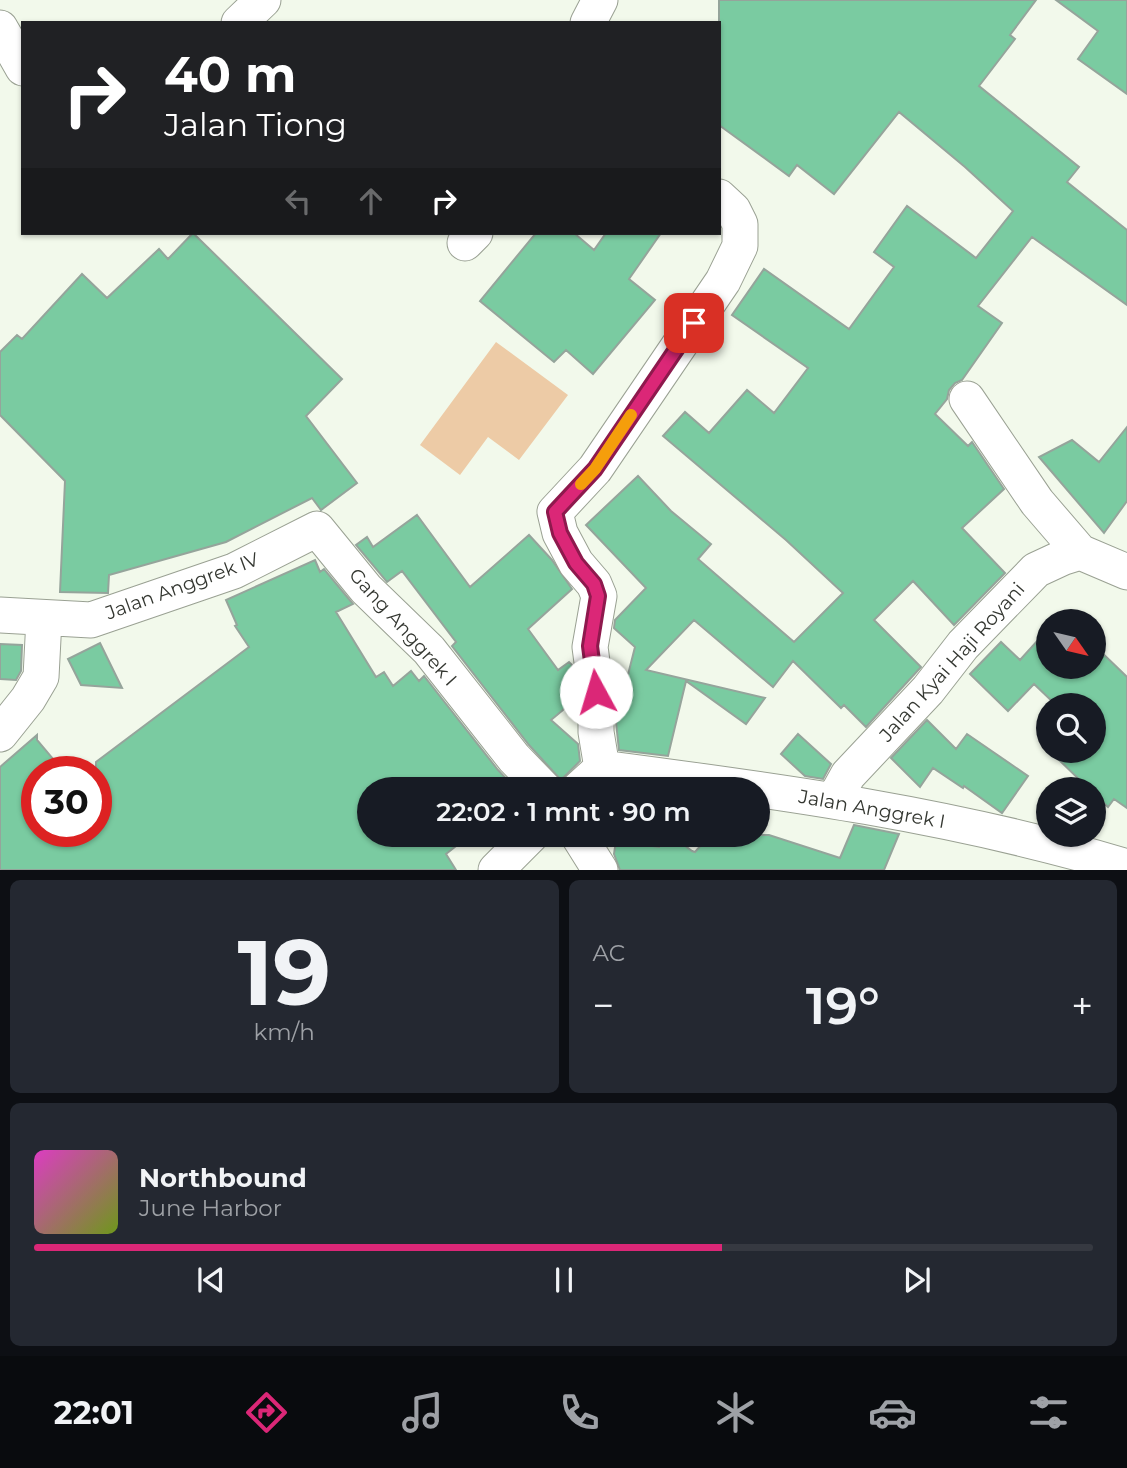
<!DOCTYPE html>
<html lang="id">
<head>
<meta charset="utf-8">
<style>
	body { margin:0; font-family:Montserrat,sans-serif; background:#242831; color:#f1f3f6; height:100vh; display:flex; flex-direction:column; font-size:26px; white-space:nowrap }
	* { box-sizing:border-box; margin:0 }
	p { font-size:23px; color:#9ea1a6 }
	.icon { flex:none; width:38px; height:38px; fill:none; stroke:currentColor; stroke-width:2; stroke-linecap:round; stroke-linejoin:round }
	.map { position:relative; height:870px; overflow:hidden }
	.sheet { display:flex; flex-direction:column; gap:10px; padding:10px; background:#0d0f14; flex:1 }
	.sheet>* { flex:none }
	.hud { position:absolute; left:21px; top:21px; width:700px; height:214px; border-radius:0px; box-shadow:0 2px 5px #0004; background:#202124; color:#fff; overflow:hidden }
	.needle { width:46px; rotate:124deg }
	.controls { position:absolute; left:1036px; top:609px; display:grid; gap:14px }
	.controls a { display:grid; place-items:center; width:70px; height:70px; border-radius:50%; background:#171b24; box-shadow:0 2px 5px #0004; font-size:35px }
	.speed { position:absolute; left:21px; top:756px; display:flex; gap:14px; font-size:35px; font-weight:700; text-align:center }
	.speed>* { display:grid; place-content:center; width:91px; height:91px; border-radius:50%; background:#171b24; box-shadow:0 2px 5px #0004; line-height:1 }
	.speed .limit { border:10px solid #d22; background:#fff; color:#111 }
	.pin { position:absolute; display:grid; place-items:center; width:60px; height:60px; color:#fff; margin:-30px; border-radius:14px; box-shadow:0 4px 10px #0006 }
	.me { position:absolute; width:77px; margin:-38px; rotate:354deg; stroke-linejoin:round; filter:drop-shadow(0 0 5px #0008) }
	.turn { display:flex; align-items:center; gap:24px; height:147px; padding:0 28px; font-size:32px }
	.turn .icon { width:91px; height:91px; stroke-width:2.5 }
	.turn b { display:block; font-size:49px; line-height:60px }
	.lanes { display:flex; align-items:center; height:66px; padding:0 28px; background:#0003; justify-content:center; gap:35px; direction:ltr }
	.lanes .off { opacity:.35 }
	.big { font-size:52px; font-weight:600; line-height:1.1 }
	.sheet .widget { flex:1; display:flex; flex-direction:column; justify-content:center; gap:10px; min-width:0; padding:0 24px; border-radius:10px; background:#242831 }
	.sheet .dial { align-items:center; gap:0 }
	.dial b { font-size:91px; line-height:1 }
	.song { display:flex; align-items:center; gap:21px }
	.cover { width:84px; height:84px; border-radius:10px; background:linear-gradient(135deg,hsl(310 70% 55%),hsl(80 70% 35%)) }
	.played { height:7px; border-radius:4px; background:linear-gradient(90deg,#db2777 65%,#363941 65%) }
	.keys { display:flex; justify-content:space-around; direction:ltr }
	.heat { display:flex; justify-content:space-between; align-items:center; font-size:38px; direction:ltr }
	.sheet .tiles { flex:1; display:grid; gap:10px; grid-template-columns:1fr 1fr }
	.widget:last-child { grid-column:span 2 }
	.trip { position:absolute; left:357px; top:777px; width:413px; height:70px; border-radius:35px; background:#171b24; box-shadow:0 2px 5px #0004; font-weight:600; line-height:70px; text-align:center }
	.tabs { display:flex; height:112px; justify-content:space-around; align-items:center; background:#090b0e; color:#9ea1a6 }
	.tabs .icon { width:49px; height:49px }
	.tabs .current { color:#db2777 }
	.tabs b { font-size:32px; color:#f1f3f6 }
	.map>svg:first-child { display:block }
	.green { fill:#edcba6 }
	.building { fill:#7acba1; stroke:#95a49b; stroke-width:2 }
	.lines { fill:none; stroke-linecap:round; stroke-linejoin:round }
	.minor-casing { stroke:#9aa193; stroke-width:37 }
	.minor { stroke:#fff; stroke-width:35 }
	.route-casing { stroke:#8e194d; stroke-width:18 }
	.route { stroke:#db2777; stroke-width:12 }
	.slow { stroke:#f59e0b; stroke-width:12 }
	.labels { text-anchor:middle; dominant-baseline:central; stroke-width:6; stroke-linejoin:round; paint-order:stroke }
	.street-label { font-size:19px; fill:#343731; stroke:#fff }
</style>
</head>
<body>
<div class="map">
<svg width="1127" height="870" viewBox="0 0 1127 870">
	<rect width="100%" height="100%" fill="#f2f9eb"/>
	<path class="green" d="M 496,342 L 568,395 L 519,460 L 488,437 L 460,475 L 420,445 Z"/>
	<path class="building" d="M 719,0 L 1036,0 L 1010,35 L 1015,39 L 979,86 L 1079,167 L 1067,182 L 1127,230 L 1127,305 L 1032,237 L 978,306 L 1002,323 L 962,380 L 955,383 L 949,390 L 947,399 L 935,414 L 968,446 L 972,442 L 1004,489 L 962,528 L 1005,573 L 954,625 L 913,581 L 874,620 L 921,667 L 866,727 L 844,705 L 841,708 L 793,661 L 773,687 L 694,620 L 646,670 L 765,698 L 746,724 L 686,681 L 668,756 L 619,750 L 616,722 L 635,647 L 614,628 L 615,620 L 646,588 L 586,525 L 638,476 L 671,511 L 711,544 L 698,559 L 794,642 L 843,593 L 786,540 L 663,436 L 685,412 L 709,433 L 747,390 L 774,413 L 808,368 L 732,315 L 764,269 L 849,329 L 894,267 L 874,252 L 907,206 L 976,258 L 1013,211 L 965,167 L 899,112 L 834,194 L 797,165 L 789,176 L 719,125 Z
		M 1056,0 L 1127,0 L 1127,94 L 1078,59 L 1098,31 Z
		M 193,233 L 342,379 L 306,416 L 357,483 L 321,510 L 312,498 L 226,542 L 109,575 L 108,593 L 60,592 L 65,481 L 0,415 L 0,352 L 17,335 L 22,339 L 82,274 L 107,298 L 159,249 L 168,259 Z
		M 536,233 L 574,233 L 594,250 L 606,233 L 661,233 L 629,279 L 655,300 L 593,374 L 566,350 L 554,362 L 480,301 Z
		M 1127,427 L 1127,501 L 1104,533 L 1039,457 L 1072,440 L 1099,462 Z
		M 417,515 L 470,587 L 529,535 L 552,560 L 572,589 L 528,629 L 558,670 L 569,662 L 572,665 L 576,699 L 551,720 L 578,744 L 580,761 L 561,780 L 529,745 L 452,646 L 456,642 L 402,571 L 387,582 L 356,545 L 367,537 L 373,547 Z
		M 315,560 L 320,572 L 324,569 L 353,604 L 336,612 L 376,677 L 384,672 L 393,686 L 411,671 L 419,681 L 424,676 L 498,770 L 516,789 L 369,789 L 369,835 L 470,835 L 446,854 L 456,870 L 0,870 L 0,767 L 37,735 L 37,740 L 64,772 L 37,772 L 37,831 L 96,831 L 96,762 L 249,647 L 235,626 L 237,625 L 226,600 Z
		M 1048,629 L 1048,667 L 1094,667 L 1094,645 L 1127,677 L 1127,808 L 1114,799 L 1108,807 L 1094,794 L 1094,789 L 1089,789 L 1055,756 L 1055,751 L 1094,751 L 1094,705 L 1056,705 L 1034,684 L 1008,711 L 970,674 L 1001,642 L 1020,660 Z
		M 100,643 L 122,688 L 81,685 L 68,659 Z
		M 0,644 L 22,645 L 21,671 L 16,680 L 0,679 Z
		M 927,720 L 956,749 L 967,734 L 1028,776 L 1002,813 L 964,786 L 963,788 L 933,768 L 920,787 L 891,758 Z
		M 798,734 L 831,764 L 823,779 L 805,776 L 781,754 Z
		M 854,825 L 899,834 L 884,870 L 620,870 L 614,854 L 616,841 L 659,847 L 662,835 L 671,835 L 692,851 L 695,852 L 710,835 L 769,835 L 840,858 Z"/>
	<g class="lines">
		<defs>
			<path id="minor" d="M 239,23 L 263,0
				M 588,23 L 600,0
				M 0,28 L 23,68
				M 465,243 L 475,233
				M 967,399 L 1037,502 L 1080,552
				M 0,615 L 91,620 L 234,571 L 317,529 L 366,589 L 429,650 L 514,758 L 544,789
				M 0,734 L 28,699 L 41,677 L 44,619
				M 602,768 L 596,732 L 596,692 L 590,647 L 599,596 L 594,584 L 576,563 L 560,533 L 555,512 L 595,469 L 723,281 L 740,246 L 740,224 L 733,210 L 719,197
				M 579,789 L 602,768 C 779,791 956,815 1127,867
				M 834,800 L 848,775 L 928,690 L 963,645 L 1036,570 L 1064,557 L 1080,552 L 1127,572
				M 578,835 L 600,870
				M 496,870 L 531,835"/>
		</defs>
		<use href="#minor" class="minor-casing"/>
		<use href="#minor" class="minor"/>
	</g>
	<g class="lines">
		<defs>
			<path id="route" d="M 596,692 L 590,646 L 598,596 L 594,584 L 576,563 L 560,533 L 555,512 L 595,469 L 694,323"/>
		</defs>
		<use href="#route" class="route-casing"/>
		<use href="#route" class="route"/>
		<path class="slow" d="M 581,484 L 595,469 L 631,415"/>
	</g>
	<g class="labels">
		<g class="street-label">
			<text transform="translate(182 586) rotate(-20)">Jalan Anggrek IV</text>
			<text transform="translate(403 627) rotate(48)">Gang Anggrek I</text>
			<text transform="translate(952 662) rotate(-48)">Jalan Kyai Haji Royani</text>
			<text transform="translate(872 809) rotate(10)">Jalan Anggrek I</text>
		</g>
	</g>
</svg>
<div class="controls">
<a><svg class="needle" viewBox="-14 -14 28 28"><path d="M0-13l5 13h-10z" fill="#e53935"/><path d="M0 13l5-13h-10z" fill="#9ea1a6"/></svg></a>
<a><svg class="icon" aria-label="search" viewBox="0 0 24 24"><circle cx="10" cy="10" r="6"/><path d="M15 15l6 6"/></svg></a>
<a><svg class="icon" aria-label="layers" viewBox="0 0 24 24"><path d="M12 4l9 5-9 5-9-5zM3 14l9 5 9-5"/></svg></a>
</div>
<div class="speed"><div class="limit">30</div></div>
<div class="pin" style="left:694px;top:323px;background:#d93025"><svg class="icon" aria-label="arrive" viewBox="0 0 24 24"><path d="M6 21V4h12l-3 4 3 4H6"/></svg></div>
<svg class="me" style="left:596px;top:692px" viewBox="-20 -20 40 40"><circle r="19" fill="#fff"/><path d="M0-13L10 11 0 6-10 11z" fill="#db2777"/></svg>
<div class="trip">22:02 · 1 mnt · 90 m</div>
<div class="hud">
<div class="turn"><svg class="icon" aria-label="right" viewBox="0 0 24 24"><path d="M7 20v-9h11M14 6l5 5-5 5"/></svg><div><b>40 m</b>Jalan Tiong</div></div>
<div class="lanes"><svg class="icon off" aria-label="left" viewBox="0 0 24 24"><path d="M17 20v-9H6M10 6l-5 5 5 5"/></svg><svg class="icon off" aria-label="ahead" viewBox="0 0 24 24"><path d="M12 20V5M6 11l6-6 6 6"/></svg><svg class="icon" aria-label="right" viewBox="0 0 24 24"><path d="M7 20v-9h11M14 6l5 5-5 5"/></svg></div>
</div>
</div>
<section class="sheet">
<div class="tiles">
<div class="widget dial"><b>19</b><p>km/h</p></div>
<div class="widget"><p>AC</p>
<div class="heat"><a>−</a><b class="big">19°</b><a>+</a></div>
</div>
<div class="widget">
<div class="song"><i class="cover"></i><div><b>Northbound</b><p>June Harbor</p></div></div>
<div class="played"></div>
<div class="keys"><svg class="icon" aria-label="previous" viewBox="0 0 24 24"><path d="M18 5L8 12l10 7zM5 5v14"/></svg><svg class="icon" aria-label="pause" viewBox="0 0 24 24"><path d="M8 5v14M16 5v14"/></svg><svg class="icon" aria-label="next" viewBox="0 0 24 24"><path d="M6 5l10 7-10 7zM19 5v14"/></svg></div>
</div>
</div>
</section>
<nav class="tabs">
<b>22:01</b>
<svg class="icon current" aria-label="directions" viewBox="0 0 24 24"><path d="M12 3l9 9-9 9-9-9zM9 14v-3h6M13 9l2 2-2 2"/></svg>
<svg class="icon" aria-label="music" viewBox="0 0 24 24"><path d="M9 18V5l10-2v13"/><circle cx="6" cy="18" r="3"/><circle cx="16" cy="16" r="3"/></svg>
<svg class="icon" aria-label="phone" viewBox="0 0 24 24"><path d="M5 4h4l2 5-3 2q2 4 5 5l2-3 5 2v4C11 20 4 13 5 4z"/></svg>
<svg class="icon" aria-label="climate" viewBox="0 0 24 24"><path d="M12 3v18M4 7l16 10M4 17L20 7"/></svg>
<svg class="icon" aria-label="car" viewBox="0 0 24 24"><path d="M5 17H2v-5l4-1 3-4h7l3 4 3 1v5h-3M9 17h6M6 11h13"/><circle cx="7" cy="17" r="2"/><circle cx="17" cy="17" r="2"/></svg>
<svg class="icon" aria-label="filters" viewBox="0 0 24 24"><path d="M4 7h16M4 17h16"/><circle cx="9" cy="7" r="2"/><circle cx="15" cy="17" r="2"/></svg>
</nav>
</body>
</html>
